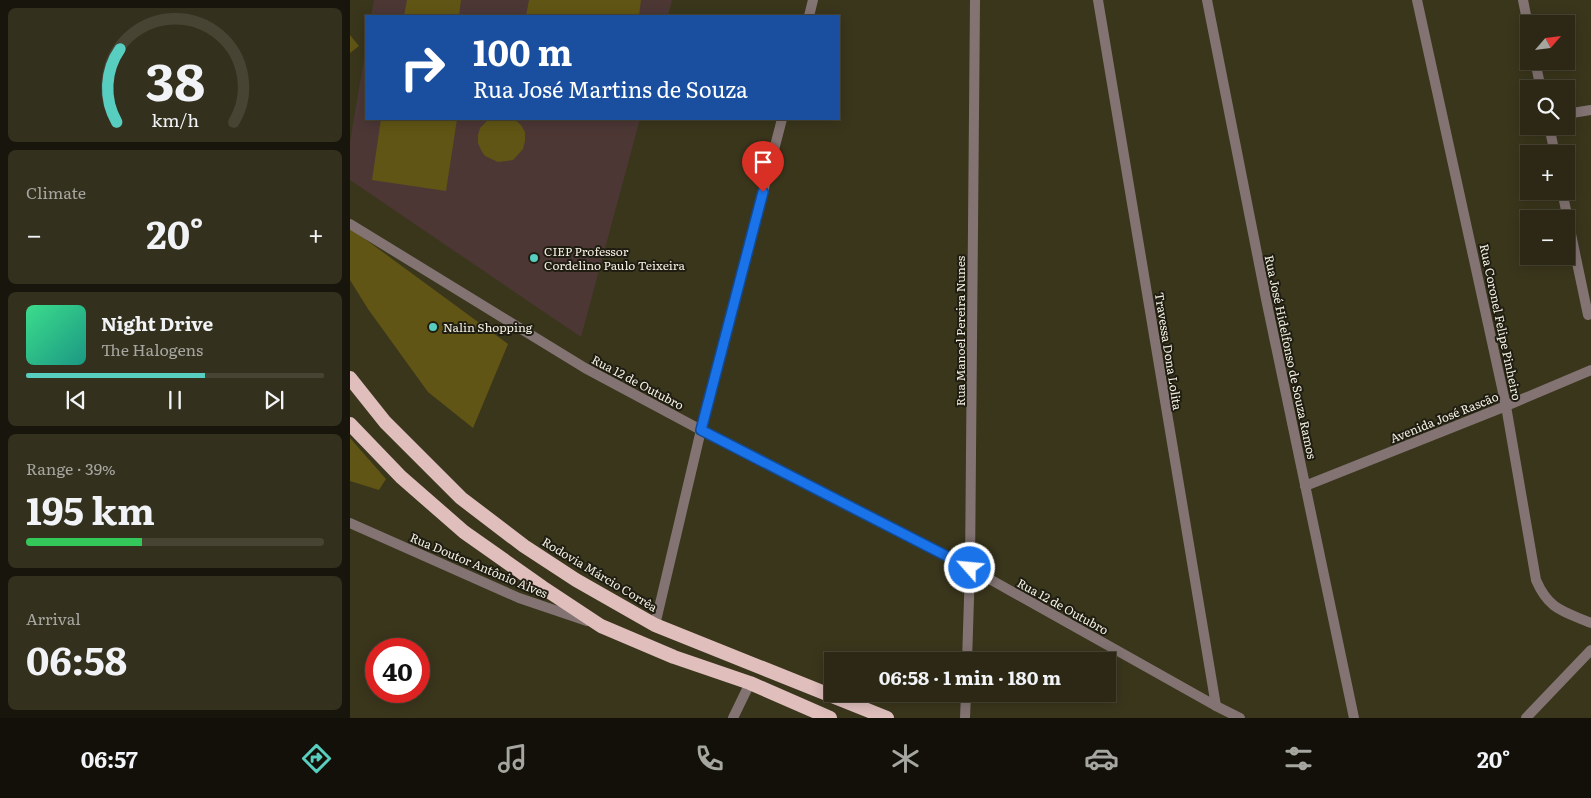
<!DOCTYPE html>
<html lang="en">
<head>
<meta charset="utf-8">
<style>
	body { margin:0; font-family:Literata,serif; background:#34301e; color:#f1f3f6; height:100vh; display:flex; flex-direction:column; font-size:19px; white-space:nowrap }
	* { box-sizing:border-box; margin:0 }
	p { font-size:16px; color:#a6a6a0 }
	.icon { flex:none; width:28px; height:28px; fill:none; stroke:currentColor; stroke-width:2; stroke-linecap:round; stroke-linejoin:round }
	.map { position:relative; flex:1; overflow:hidden }
	.sheet { display:flex; flex-direction:column; gap:8px; padding:8px; background:#18160c; width:350px }
	.sheet>* { flex:none }
	.hud { position:absolute; left:15px; top:15px; width:475px; height:105px; border-radius:0px; box-shadow:0 2px 12px #0003,0 0 0 1px #484434; background:#1a4fa0; color:#fff; overflow:hidden }
	.needle { width:32px; rotate:62deg }
	.fabs { position:absolute; left:1170px; top:15px; display:grid; gap:10px }
	.fabs a { display:grid; place-items:center; width:55px; height:55px; border-radius:0px; background:#2c2815; box-shadow:0 2px 12px #0003,0 0 0 1px #484434; font-size:25px }
	.speed { position:absolute; left:15px; top:638px; display:flex; gap:10px; font-size:25px; font-weight:700; text-align:center }
	.speed>* { display:grid; place-content:center; width:65px; height:65px; border-radius:50%; background:#2c2815; box-shadow:0 2px 12px #0003,0 0 0 1px #484434; line-height:1 }
	.speed .limit { border:8px solid #d22; background:#fff; color:#111 }
	.pin { position:absolute; display:grid; place-items:center; width:42px; height:42px; color:#fff; margin:-51px -21px; border-radius:50% 50% 50% 0; rotate:-45deg; box-shadow:0 0 5px #0007 }
	.pin .icon { rotate:45deg }
	.me { position:absolute; width:55px; margin:-28px; rotate:297deg; stroke-linejoin:round; filter:drop-shadow(0 0 4px #0008) }
	.turn { display:flex; align-items:center; gap:18px; height:105px; padding:0 25px; font-size:22px }
	.turn .icon { width:65px; height:65px; stroke-width:2.5 }
	.turn b { display:block; font-size:35px; line-height:42px }
	.big { font-size:38px; font-weight:700; line-height:1.1 }
	.sheet .tile { flex:1; display:flex; flex-direction:column; justify-content:center; gap:8px; min-width:0; padding:0 18px; border-radius:8px; background:#34301e }
	.sheet .dial { align-items:center; gap:0 }
	.dial svg { height:130px; overflow:visible; fill:none; stroke:#484434; stroke-width:7; stroke-linecap:round; text-anchor:middle }
	.dial text { fill:#f1f3f6; stroke:none }
	.song { display:flex; align-items:center; gap:15px }
	.cover { width:60px; height:60px; border-radius:8px; background:linear-gradient(135deg,hsl(150 70% 55%),hsl(170 70% 35%)) }
	.played { height:5px; border-radius:2px; background:linear-gradient(90deg,#58cec0 60%,#484434 60%) }
	.keys { display:flex; justify-content:space-around; direction:ltr }
	.heat { display:flex; justify-content:space-between; align-items:center; font-size:28px; direction:ltr }
	.charge { height:8px; border-radius:4px; background:linear-gradient(90deg,#34c759 39%,#484434 0) }
	.trip { position:absolute; left:474px; top:652px; width:292px; height:50px; border-radius:0px; background:#2c2815; box-shadow:0 2px 12px #0003,0 0 0 1px #484434; font-weight:700; line-height:50px; text-align:center }
	.menu { display:flex; height:80px; justify-content:space-around; align-items:center; background:#121008; color:#a6a6a0 }
	.menu .icon { width:35px; height:35px }
	.menu .on { color:#58cec0 }
	.menu b { font-size:22px; color:#f1f3f6 }
	main { display:flex; flex:1; min-height:0 }
	.map>svg:first-child { display:block }
	.education { fill:#4c3735 }
	.building { fill:#615515 }
	.lines { fill:none; stroke-linecap:round; stroke-linejoin:round }
	.minor { stroke:#837473; stroke-width:10 }
	.tertiary { stroke:#837473; stroke-width:10 }
	.trunk { stroke:#dfbebc; stroke-width:14 }
	.route-casing { stroke:#114b97; stroke-width:12 }
	.route { stroke:#1a73e8; stroke-width:9 }
	.poi-dot { fill:#58cec0; stroke:#1f1d12; stroke-width:2 }
	.labels { text-anchor:middle; dominant-baseline:central; stroke-width:4; stroke-linejoin:round; paint-order:stroke }
	.poi-label { font-size:12px; fill:#f3f0e1; stroke:#1f1d12; text-anchor:start }
	.street-label { font-size:12px; fill:#f3f0e1; stroke:#1f1d12 }
</style>
</head>
<body>
<main>
<section class="sheet">
<div class="tile dial"><svg viewBox="0 0 100 80">
<path d="M14 69A42 42 0 1 1 86 69"/>
<path d="M14 69A42 42 0 0 1 16 24" stroke="#58cec0"/>
<text x="50" y="56" font-size="32" font-weight="700">38</text>
<text x="50" y="72" font-size="11">km/h</text>
</svg></div>
<div class="tile"><p>Climate</p>
<div class="heat"><a>−</a><b class="big">20°</b><a>+</a></div>
</div>
<div class="tile">
<div class="song"><i class="cover"></i><div><b>Night Drive</b><p>The Halogens</p></div></div>
<div class="played"></div>
<div class="keys"><svg class="icon" aria-label="previous" viewBox="0 0 24 24"><path d="M18 5L8 12l10 7zM5 5v14"/></svg><svg class="icon" aria-label="pause" viewBox="0 0 24 24"><path d="M8 5v14M16 5v14"/></svg><svg class="icon" aria-label="next" viewBox="0 0 24 24"><path d="M6 5l10 7-10 7zM19 5v14"/></svg></div>
</div>
<div class="tile"><p>Range · 39%</p><b class="big">195 km</b><div class="charge"></div></div>
<div class="tile"><p>Arrival</p><b class="big">06:58</b></div>
</section>
<div class="map">
<svg width="1241" height="718" viewBox="0 0 1241 718">
	<rect width="100%" height="100%" fill="#3a361c"/>
	<path class="education" d="M 24,0 L 322,0 L 318,16 L 21,16 Z
		M 16,47 L 16,119 L 290,119 L 231,337 L 0,180 L 0,142 Z"/>
	<path class="building" d="M 57,0 L 111,0 L 109,16 L 54,16 Z
		M 179,0 L 291,0 L 289,16 L 176,16 Z
		M 0,35 L 9,46 L 0,53 Z
		M 31,119 L 107,119 L 96,191 L 22,180 Z
		M 139,119 L 164,119 L 171,125 L 175,132 L 175,141 L 173,149 L 163,160 L 148,162 L 135,156 L 131,150 L 128,143 L 128,135 L 130,128 Z
		M 0,228 L 158,344 L 123,428 L 78,392 L 18,309 L 0,280 Z
		M 0,438 L 36,479 L 29,490 L 0,481 Z"/>
	<g class="lines">
		<path class="minor" d="M 748,0 L 866,706
			M 1067,0 L 1156,406 L 1186,580 C 1199,610 1213,611 1241,623
			M 1173,0 L 1179,30
			M 459,16 L 463,0
			M 1185,61 L 1191,89
			M 1216,114 L 1241,110
			M 1199,126 L 1205,154
			M 1212,191 L 1238,315
			M 955,486 L 1156,406 L 1241,370
			M 305,625 L 351,430 L 432,119
			M 617,661 L 620,568 L 625,0
			M 383,718 L 400,683
			M 615,718 L 616,694
			M 1176,718 L 1241,650"/>
		<path class="tertiary" d="M 857,0 L 916,299 L 1004,718
			M 0,224 L 235,368 L 351,430 L 620,568 L 866,706 L 890,718
			M 0,523 L 169,598 L 237,621"/>
		<path class="trunk" d="M 0,378 L 35,422 L 111,498 L 174,546 L 226,580 L 305,625 L 537,718
			M 0,424 L 51,477 L 114,532 L 192,587 L 251,626 L 324,657 L 400,683 L 480,718"/>
	</g>
	<g class="lines">
		<defs>
			<path id="route" d="M 413,192 L 351,430 L 620,568"/>
		</defs>
		<use href="#route" class="route-casing"/>
		<use href="#route" class="route"/>
	</g>
	<g class="poi-dot">
		<circle cx="184" cy="258" r="5"/>
		<circle cx="83" cy="327" r="5"/>
	</g>
	<g class="labels">
		<g class="poi-label">
			<text x="194" y="251">CIEP Professor<tspan x="194" dy="14">Cordelino Paulo Teixeira</tspan></text>
			<text x="93" y="327">Nalin Shopping</text>
		</g>
		<g class="street-label">
			<text transform="translate(1151 322) rotate(78)">Rua Coronel Felipe Pinheiro</text>
			<text transform="translate(610 331) rotate(-90)">Rua Manoel Pereira Nunes</text>
			<text transform="translate(819 351) rotate(81)">Travessa Dona Lolita</text>
			<text transform="translate(941 357) rotate(78)">Rua José Hidelfonso de Souza Ramos</text>
			<text transform="translate(288 382) rotate(28)">Rua 12 de Outubro</text>
			<text transform="translate(1094 417) rotate(-22)">Avenida José Rascão</text>
			<text transform="translate(129 565) rotate(23)">Rua Doutor Antônio Alves</text>
			<text transform="translate(250 574) rotate(31)">Rodovia Márcio Corrêa</text>
			<text transform="translate(713 606) rotate(29)">Rua 12 de Outubro</text>
		</g>
	</g>
</svg>
<div class="fabs">
<a><svg class="needle" viewBox="-14 -14 28 28"><path d="M0-13l5 13h-10z" fill="#e53935"/><path d="M0 13l5-13h-10z" fill="#a6a6a0"/></svg></a>
<a><svg class="icon" aria-label="search" viewBox="0 0 24 24"><circle cx="10" cy="10" r="6"/><path d="M15 15l6 6"/></svg></a>
<a>+</a>
<a>−</a>
</div>
<div class="speed"><div class="limit">40</div></div>
<div class="pin" style="left:413px;top:192px;background:#d93025"><svg class="icon" aria-label="arrive" viewBox="0 0 24 24"><path d="M6 21V4h12l-3 4 3 4H6"/></svg></div>
<svg class="me" style="left:620px;top:568px" viewBox="-20 -20 40 40"><circle r="17" fill="#1a73e8" stroke="#fff" stroke-width="3"/><path d="M0-11L8 9 0 5-8 9z" fill="#fff"/></svg>
<div class="trip">06:58 · 1 min · 180 m</div>
<div class="hud">
<div class="turn"><svg class="icon" aria-label="right" viewBox="0 0 24 24"><path d="M7 20v-9h11M14 6l5 5-5 5"/></svg><div><b>100 m</b>Rua José Martins de Souza</div></div>
</div>
</div>
</main>
<nav class="menu">
<b>06:57</b>
<svg class="icon on" aria-label="directions" viewBox="0 0 24 24"><path d="M12 3l9 9-9 9-9-9zM9 14v-3h6M13 9l2 2-2 2"/></svg>
<svg class="icon" aria-label="music" viewBox="0 0 24 24"><path d="M9 18V5l10-2v13"/><circle cx="6" cy="18" r="3"/><circle cx="16" cy="16" r="3"/></svg>
<svg class="icon" aria-label="phone" viewBox="0 0 24 24"><path d="M5 4h4l2 5-3 2q2 4 5 5l2-3 5 2v4C11 20 4 13 5 4z"/></svg>
<svg class="icon" aria-label="climate" viewBox="0 0 24 24"><path d="M12 3v18M4 7l16 10M4 17L20 7"/></svg>
<svg class="icon" aria-label="car" viewBox="0 0 24 24"><path d="M5 17H2v-5l4-1 3-4h7l3 4 3 1v5h-3M9 17h6M6 11h13"/><circle cx="7" cy="17" r="2"/><circle cx="17" cy="17" r="2"/></svg>
<svg class="icon" aria-label="filters" viewBox="0 0 24 24"><path d="M4 7h16M4 17h16"/><circle cx="9" cy="7" r="2"/><circle cx="15" cy="17" r="2"/></svg>
<b>20°</b>
</nav>
</body>
</html>
